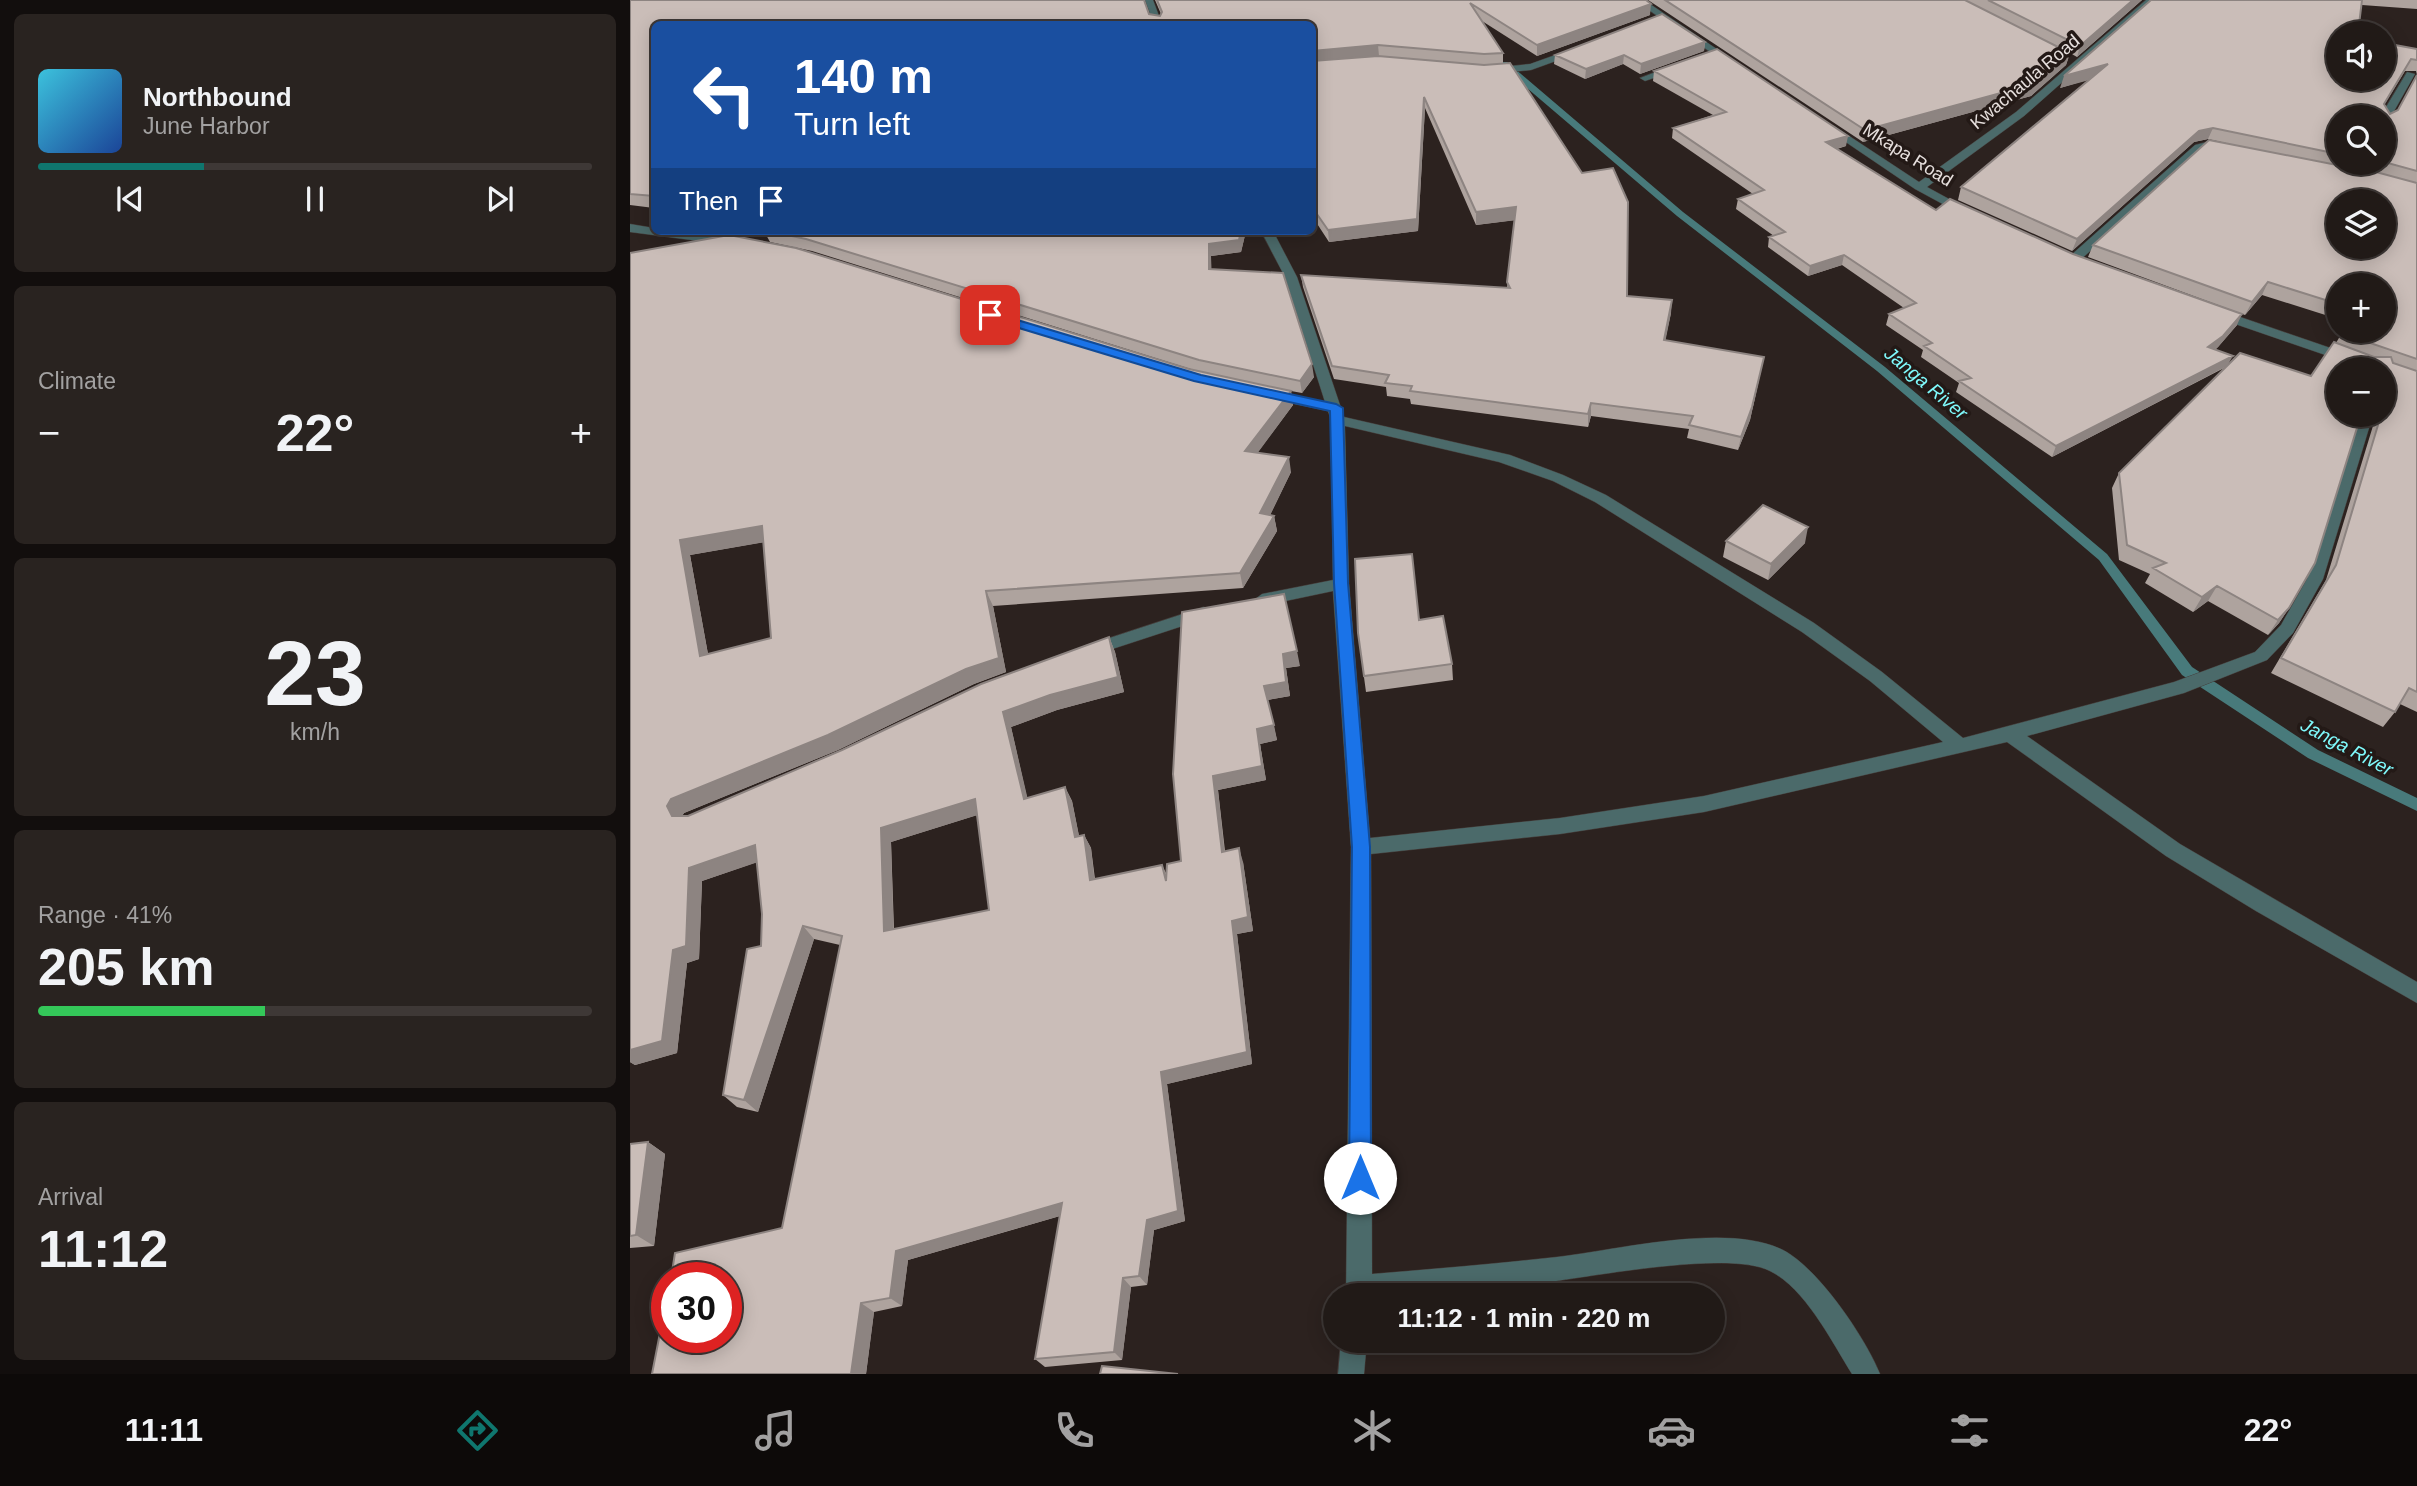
<!DOCTYPE html>
<html lang="en">
<head>
<meta charset="utf-8">
<style>
	body { margin:0; font-family:Helvetica,sans-serif; background:#292320; color:#f1f3f6; height:100vh; display:flex; flex-direction:column; font-size:26px; white-space:nowrap }
	* { box-sizing:border-box; margin:0 }
	p { font-size:23px; color:#a2a1a1 }
	.icon { flex:none; width:38px; height:38px; fill:none; stroke:currentColor; stroke-width:2; stroke-linecap:round; stroke-linejoin:round }
	.map { position:relative; flex:1; overflow:hidden }
	.details { display:flex; flex-direction:column; gap:14px; padding:14px; background:#120e0d; width:630px }
	.details>* { flex:none }
	.banner { position:absolute; left:21px; top:21px; width:665px; height:214px; border-radius:10px; box-shadow:0 4px 18px #0003,0 0 0 2px #3e3836; background:#1a4fa0; color:#fff; overflow:hidden }
	.fabs { position:absolute; left:1696px; top:21px; display:grid; gap:14px }
	.fabs a { display:grid; place-items:center; width:70px; height:70px; border-radius:50%; background:#211a17; box-shadow:0 4px 18px #0003,0 0 0 2px #3e3836; font-size:35px }
	.speed { position:absolute; left:21px; top:1262px; display:flex; gap:14px; font-size:35px; font-weight:700; text-align:center }
	.speed>* { display:grid; place-content:center; width:91px; height:91px; border-radius:50%; background:#211a17; box-shadow:0 4px 18px #0003,0 0 0 2px #3e3836; line-height:1 }
	.speed .limit { border:10px solid #d22; background:#fff; color:#111 }
	.pin { position:absolute; display:grid; place-items:center; width:60px; height:60px; color:#fff; margin:-30px; border-radius:14px; box-shadow:0 4px 10px #0006 }
	.me { position:absolute; width:77px; margin:-38px; rotate:0deg; stroke-linejoin:round; filter:drop-shadow(0 0 5px #0008) }
	.turn { display:flex; align-items:center; gap:24px; height:147px; padding:0 28px; font-size:32px }
	.turn .icon { width:91px; height:91px; stroke-width:2.5 }
	.turn b { display:block; font-size:49px; line-height:60px }
	.then { display:flex; align-items:center; height:66px; padding:0 28px; background:#0003; gap:14px; font-size:26px }
	.big { font-size:52px; font-weight:700; line-height:1.1 }
	.details .card { flex:1; display:flex; flex-direction:column; justify-content:center; gap:10px; min-width:0; padding:0 24px; border-radius:10px; background:#292320 }
	.details .dial { align-items:center; gap:0 }
	.dial b { font-size:91px; line-height:1 }
	.song { display:flex; align-items:center; gap:21px }
	.cover { width:84px; height:84px; border-radius:10px; background:linear-gradient(135deg,hsl(190 70% 55%),hsl(220 70% 35%)) }
	.played { height:7px; border-radius:4px; background:linear-gradient(90deg,#0f766e 30%,#3e3836 30%) }
	.keys { display:flex; justify-content:space-around; direction:ltr }
	.heat { display:flex; justify-content:space-between; align-items:center; font-size:38px; direction:ltr }
	.charge { height:10px; border-radius:5px; background:linear-gradient(90deg,#34c759 41%,#3e3836 0) }
	.trip { position:absolute; left:693px; top:1283px; width:402px; height:70px; border-radius:35px; background:#211a17; box-shadow:0 4px 18px #0003,0 0 0 2px #3e3836; font-weight:700; line-height:70px; text-align:center }
	.dock { display:flex; height:112px; justify-content:space-around; align-items:center; background:#0d0a09; color:#a2a1a1 }
	.dock .icon { width:49px; height:49px }
	.dock .on { color:#0f766e }
	.dock b { font-size:32px; color:#f1f3f6 }
	main { display:flex; flex:1; min-height:0 }
	.map>svg:first-child { display:block }
	.lines { fill:none; stroke-linecap:round; stroke-linejoin:round }
	.stream { fill:#487a7b; fill-rule:evenodd }
	.street-casing { stroke:#463d3a; stroke-width:1 }
	.street { fill:#4b6a6a; fill-rule:evenodd }
	.wall { fill:#aea39e; fill-rule:evenodd }
	.shaded-wall { fill:#8d8481 }
	.building { fill:#cabdb8; stroke:#8d8481; stroke-width:2; fill-rule:evenodd }
	.route { fill:#1a73e8; stroke:#114b97; stroke-width:2 }
	.labels { text-anchor:middle; dominant-baseline:central; stroke-width:7; stroke-linejoin:round; paint-order:stroke }
	.far-street-label { font-size:18px; fill:#e7e0de; stroke:#231916 }
	.far-water-label { font-size:19px; font-style:italic; fill:#7ffafc; stroke:#231916 }
</style>
</head>
<body>
<main>
<section class="details">
<div class="card">
<div class="song"><i class="cover"></i><div><b>Northbound</b><p>June Harbor</p></div></div>
<div class="played"></div>
<div class="keys"><svg class="icon" aria-label="previous" viewBox="0 0 24 24"><path d="M18 5L8 12l10 7zM5 5v14"/></svg><svg class="icon" aria-label="pause" viewBox="0 0 24 24"><path d="M8 5v14M16 5v14"/></svg><svg class="icon" aria-label="next" viewBox="0 0 24 24"><path d="M6 5l10 7-10 7zM19 5v14"/></svg></div>
</div>
<div class="card"><p>Climate</p>
<div class="heat"><a>−</a><b class="big">22°</b><a>+</a></div>
</div>
<div class="card dial"><b>23</b><p>km/h</p></div>
<div class="card"><p>Range · 41%</p><b class="big">205 km</b><div class="charge"></div></div>
<div class="card"><p>Arrival</p><b class="big">11:12</b></div>
</section>
<div class="map">
<svg width="1787" height="1374" viewBox="0 0 1787 1374">
	<rect width="100%" height="100%" fill="#2c221f"/>
	<g class="lines">
		<path class="stream" d="M 871,62 L 877,62 L 1053,212 L 1255,367 L 1477,554 L 1562,667 L 1688,750 L 1787,798 L 1787,811 L 1678,758 L 1552,675 L 1469,560 L 1247,371 L 1047,216 L 871,66 Z"/>
		<defs>
			<path id="street" d="M 515,0 L 523,0 L 532,24 L 524,24 Z
				M 1004,0 L 1014,0 L 1106,62 L 1098,64 Z
				M 1516,0 L 1525,0 L 1394,116 L 1297,187 L 1341,211 L 1341,215 L 1333,215 L 1285,189 L 1195,128 L 1204,126 L 1289,182 L 1386,112 Z
				M 945,48 L 948,49 L 948,53 L 901,70 L 860,74 L 855,71 L 860,68 L 900,64 Z
				M 1044,65 L 1047,66 L 1047,70 L 1015,81 L 1010,78 Z
				M 1777,72 L 1785,74 L 1759,120 L 1754,123 L 1754,117 L 1750,117 Z
				M 1577,142 L 1593,143 L 1598,146 L 1593,149 L 1573,149 L 1448,262 L 1440,262 L 1440,256 L 1565,145 Z
				M 0,224 L 24,228 L 24,231 L 54,231 L 107,238 L 113,242 L 107,246 L 0,232 Z
				M 631,231 L 643,231 L 667,277 L 714,417 L 880,455 L 933,475 L 976,495 L 1184,623 L 1252,672 L 1333,738 L 1544,682 L 1625,652 L 1651,625 L 1677,579 L 1729,415 L 1743,415 L 1693,579 L 1663,633 L 1637,660 L 1554,693 L 1397,736 L 1550,844 L 1787,982 L 1787,1003 L 1626,911 L 1536,856 L 1377,742 L 1074,812 L 930,834 L 741,854 L 742,1274 C 803,1269 865,1264 927,1257 C 988,1250 1097,1222 1153,1250 C 1188,1268 1235,1337 1250,1374 L 1222,1374 C 1202,1342 1175,1288 1140,1271 C 1097,1249 951,1279 897,1285 C 837,1291 777,1295 716,1295 L 721,847 L 703,591 L 632,606 L 624,600 L 632,594 L 703,580 L 701,420 L 698,411 L 641,399 L 634,395 L 641,391 L 695,402 L 655,277 ZM 715,426 L 869,462 L 923,481 L 965,502 L 1172,632 L 1240,681 L 1313,742 L 1074,796 L 930,818 L 740,838 L 719,584 Z
				M 1587,309 L 1753,366 L 1755,369 L 1736,369 L 1582,316 L 1581,313 Z
				M 574,607 L 580,609 L 582,613 L 580,617 L 461,656 L 452,650 L 455,646 Z
				M 711,1340 L 737,1340 L 734,1374 L 708,1374 Z"/>
		</defs>
		<use href="#street" class="street-casing"/>
		<use href="#street" class="street"/>
	</g>
	<path class="wall" d="M 0,0 L 519,14 L 530,16 L 531,14 L 525,0 L 1016,0 L 1020,15 L 907,56 L 852,21 L 873,53 L 873,64 L 997,296 L 1041,313 L 1035,340 L 1134,357 L 1120,420 L 1108,450 L 1057,438 L 1059,429 L 961,416 L 958,427 L 781,404 L 780,399 L 757,396 L 756,387 L 704,379 L 673,287 L 671,275 L 877,288 L 885,220 L 846,225 L 795,108 L 788,231 L 699,242 L 682,216 L 682,24 L 24,24 L 24,208 L 0,205 Z
		M 1018,0 L 1512,0 L 1447,57 L 1440,53 L 1436,65 L 1401,96 L 1233,142 Z
		M 1521,0 L 1787,0 L 1787,9 L 1732,5 L 1708,79 L 1787,49 L 1787,75 L 1786,71 L 1775,71 L 1754,105 L 1760,114 L 1768,110 L 1787,75 L 1787,712 L 1770,704 L 1765,712 L 1753,727 L 1641,673 L 1696,580 L 1746,416 L 1745,415 L 1754,415 L 1754,369 L 1708,369 L 1659,608 L 1649,623 L 1638,635 L 1578,601 L 1563,612 L 1515,583 L 1520,574 L 1489,560 L 1482,488 L 1489,473 L 1596,367 L 1422,457 L 1326,392 L 1329,383 L 1291,357 L 1293,350 L 1256,325 L 1259,314 L 1274,308 L 1212,265 L 1178,276 L 1138,247 L 1139,237 L 1144,236 L 1106,209 L 1108,199 L 1123,194 L 1042,138 L 1043,128 L 1083,115 L 1023,81 L 1024,71 L 1216,146 L 1207,149 L 1306,210 L 1443,254 L 1607,325 L 1588,347 L 1585,350 L 1598,365 L 1681,376 L 1706,343 L 1713,331 L 1754,331 L 1708,285 L 1708,319 L 1632,295 L 1615,315 L 1458,257 L 1463,245 L 1596,143 L 1578,139 L 1564,142 L 1442,251 L 1328,200 L 1331,187 L 1460,79 L 1430,88 ZM 1708,117 L 1754,117 L 1754,163 L 1735,163 L 1732,168 L 1709,165 L 1716,163 L 1708,163 Z
		M 1075,42 L 1074,51 L 1010,74 L 993,64 L 955,79 L 924,64 L 925,55 Z
		M 134,231 L 616,231 L 611,252 L 581,256 L 581,269 L 684,377 L 672,393 L 661,391 L 663,405 L 627,453 L 661,472 L 640,515 L 644,516 L 647,531 L 613,588 L 363,606 L 376,672 L 344,684 L 208,750 L 54,813 L 52,816 L 58,816 L 479,637 L 485,652 L 494,692 L 427,710 L 381,727 L 397,798 L 435,787 L 442,801 L 449,836 L 454,835 L 461,848 L 465,879 L 532,865 L 537,875 L 551,861 L 552,612 L 670,666 L 656,668 L 660,696 L 637,700 L 647,740 L 630,744 L 636,780 L 588,790 L 595,851 L 613,862 L 623,931 L 607,934 L 622,1064 L 537,1084 L 555,1221 L 524,1230 L 517,1285 L 501,1287 L 492,1360 L 415,1367 L 405,1359 L 430,1216 L 278,1260 L 272,1306 L 244,1312 L 236,1374 L 152,1228 L 210,945 L 184,939 L 128,1112 L 107,1107 L 93,1095 L 131,946 L 132,914 L 127,862 L 72,881 L 69,959 L 57,963 L 47,1053 L 5,1065 L 0,1062 L 0,253 L 564,370 L 182,251 L 140,242 ZM 134,542 L 141,638 L 78,654 L 60,555 ZM 347,815 L 359,910 L 264,929 L 261,842 Z
		M 1096,541 L 1175,543 L 1138,580 L 1093,557 Z
		M 789,620 L 822,664 L 823,680 L 736,692 L 728,633 Z
		M 18,1142 L 35,1154 L 24,1246 L 0,1248 L 0,1144 Z"/>
	<path class="shaded-wall" d="M 1503,0 L 1512,0 L 1447,57 L 1450,46 Z
		M 1021,4 L 1020,15 L 907,56 L 907,45 Z
		M 1075,42 L 1074,51 L 1010,74 L 1011,64 Z
		M 748,45 L 749,56 L 682,62 L 682,51 Z
		M 1440,53 L 1436,65 L 1401,96 L 1233,142 L 1235,130 Z
		M 994,55 L 993,64 L 955,79 L 956,69 Z
		M 1478,64 L 1474,76 L 1430,88 L 1434,76 Z
		M 794,97 L 795,108 L 788,231 L 699,242 L 698,230 Z
		M 1583,128 L 1578,139 L 1564,142 L 1442,251 L 1447,239 L 1569,131 Z
		M 1218,136 L 1216,146 L 1194,152 L 1196,142 Z
		M 886,207 L 887,220 L 846,225 L 846,212 Z
		M 611,231 L 616,231 L 611,252 L 581,256 L 582,281 L 579,269 L 579,244 Z
		M 1214,255 L 1212,265 L 1178,276 L 1180,266 Z
		M 1638,282 L 1632,295 L 1615,315 L 1622,302 Z
		M 1042,300 L 1041,313 L 1033,353 L 1034,340 Z
		M 1612,314 L 1607,325 L 1588,347 L 1573,358 L 1578,347 Z
		M 1603,356 L 1597,366 L 1422,457 L 1426,446 Z
		M 1134,357 L 1120,420 L 1108,450 L 1111,437 Z
		M 682,364 L 684,377 L 672,393 L 670,381 Z
		M 661,391 L 663,405 L 618,466 L 615,451 Z
		M 961,403 L 961,416 L 958,427 L 958,414 Z
		M 659,457 L 661,472 L 634,528 L 630,513 Z
		M 644,516 L 647,531 L 613,588 L 610,573 Z
		M 132,526 L 142,541 L 60,555 L 81,671 L 70,656 L 50,540 Z
		M 1178,527 L 1175,543 L 1138,580 L 1141,564 Z
		M 1587,586 L 1578,601 L 1563,612 L 1572,597 Z
		M 356,591 L 363,606 L 376,672 L 344,684 L 208,750 L 54,813 L 50,820 L 42,816 L 37,806 L 41,799 Z
		M 1659,608 L 1649,623 L 1638,635 L 1648,620 Z
		M 479,637 L 485,652 L 494,692 L 427,710 L 381,727 L 401,813 L 394,799 L 373,712 Z
		M 667,651 L 670,666 L 656,668 L 660,696 L 637,700 L 634,686 L 653,654 Z
		M 644,725 L 647,740 L 630,744 L 636,780 L 588,790 L 596,866 L 592,852 L 583,776 L 627,729 Z
		M 435,787 L 442,801 L 452,851 L 445,837 Z
		M 345,799 L 354,813 L 261,842 L 264,944 L 254,931 L 251,828 Z
		M 454,835 L 461,848 L 466,894 L 460,880 Z
		M 125,845 L 137,859 L 72,881 L 69,959 L 57,963 L 47,1053 L 5,1065 L 0,1062 L 0,1050 L 59,868 Z
		M 609,848 L 613,862 L 623,931 L 607,934 L 622,1064 L 537,1084 L 555,1221 L 524,1230 L 517,1285 L 509,1276 L 531,1072 L 602,921 Z
		M 173,926 L 184,939 L 128,1112 L 114,1100 Z
		M 18,1142 L 35,1154 L 24,1246 L 6,1235 Z
		M 432,1203 L 440,1213 L 278,1260 L 272,1306 L 260,1298 L 266,1251 Z
		M 493,1278 L 501,1287 L 492,1360 L 484,1352 Z
		M 231,1303 L 244,1312 L 236,1374 L 221,1374 Z"/>
	<path class="building" d="M 0,0 L 514,0 L 519,14 L 530,16 L 532,12 L 527,0 L 1016,0 L 1021,4 L 907,45 L 840,3 L 873,53 L 854,54 L 748,45 L 682,51 L 682,24 L 24,24 L 24,196 L 0,194 Z
		M 1035,0 L 1335,0 L 1440,53 L 1404,84 L 1235,130 Z
		M 1358,0 L 1503,0 L 1450,46 Z
		M 1521,0 L 1732,0 L 1728,33 L 1708,33 L 1708,79 L 1754,79 L 1754,43 L 1787,49 L 1787,60 L 1781,59 L 1754,104 L 1760,114 L 1768,110 L 1787,75 L 1787,171 L 1754,162 L 1754,117 L 1708,117 L 1708,154 L 1583,128 L 1569,131 L 1447,239 L 1331,187 L 1478,64 L 1434,76 Z
		M 1032,14 L 1075,42 L 1011,64 L 994,55 L 956,69 L 925,55 Z
		M 1087,49 L 1218,136 L 1196,142 L 1306,210 L 1320,199 L 1443,254 L 1612,314 L 1593,336 L 1578,347 L 1603,356 L 1426,446 L 1329,381 L 1341,378 L 1294,346 L 1302,343 L 1259,314 L 1286,303 L 1214,255 L 1180,266 L 1139,237 L 1155,232 L 1108,199 L 1134,190 L 1043,128 L 1096,112 L 1024,71 Z
		M 748,56 L 854,65 L 880,63 L 952,173 L 983,168 L 998,202 L 997,296 L 1042,300 L 1034,340 L 1134,357 L 1122,407 L 1111,437 L 1059,425 L 1063,416 L 961,403 L 958,414 L 780,391 L 782,386 L 755,383 L 759,375 L 702,366 L 671,275 L 880,288 L 877,282 L 886,207 L 846,212 L 794,97 L 787,219 L 698,230 L 682,207 L 682,61 Z
		M 1579,140 L 1712,166 L 1720,165 L 1787,183 L 1787,359 L 1711,333 L 1713,331 L 1754,331 L 1754,285 L 1708,285 L 1708,304 L 1638,282 L 1622,302 L 1463,245 ZM 1708,201 L 1754,201 L 1754,247 L 1708,247 Z
		M 138,231 L 611,231 L 609,240 L 579,244 L 579,269 L 653,273 L 682,364 L 670,381 L 569,360 L 176,239 Z
		M 99,235 L 166,248 L 559,369 L 661,391 L 615,451 L 659,457 L 630,513 L 644,516 L 610,573 L 356,591 L 369,658 L 336,669 L 198,735 L 41,799 L 37,806 L 42,816 L 58,816 L 212,750 L 351,684 L 479,637 L 488,677 L 420,695 L 373,712 L 394,799 L 435,787 L 445,837 L 454,835 L 460,880 L 532,865 L 536,881 L 537,864 L 551,861 L 543,774 L 552,612 L 654,594 L 667,651 L 653,654 L 656,682 L 634,686 L 644,725 L 627,729 L 632,766 L 583,776 L 592,852 L 609,848 L 618,917 L 602,921 L 617,1052 L 531,1072 L 548,1211 L 517,1220 L 509,1276 L 493,1278 L 484,1352 L 405,1359 L 432,1203 L 266,1251 L 260,1298 L 231,1303 L 221,1374 L 22,1374 L 37,1297 L 37,1337 L 96,1337 L 96,1278 L 41,1278 L 45,1253 L 152,1228 L 212,936 L 173,926 L 114,1100 L 93,1095 L 117,949 L 131,946 L 132,914 L 125,845 L 59,868 L 56,946 L 43,950 L 32,1041 L 0,1050 L 0,253 ZM 132,526 L 141,638 L 70,656 L 50,540 ZM 345,799 L 359,910 L 254,931 L 251,828 Z
		M 1704,342 L 1744,357 L 1761,357 L 1763,363 L 1787,371 L 1787,692 L 1779,688 L 1765,712 L 1651,658 L 1706,565 L 1751,415 L 1754,415 L 1754,406 L 1755,401 L 1754,399 L 1754,369 L 1708,369 L 1708,415 L 1731,415 L 1685,563 L 1659,608 L 1648,620 L 1587,586 L 1572,597 L 1523,568 L 1536,563 L 1497,545 L 1489,473 L 1610,353 L 1681,376 Z
		M 1133,505 L 1178,527 L 1141,564 L 1096,541 Z
		M 782,554 L 789,620 L 813,616 L 822,664 L 734,676 L 728,633 L 725,559 Z
		M 18,1142 L 6,1235 L 0,1236 L 0,1144 Z
		M 472,1366 L 548,1374 L 470,1374 Z"/>
	<path class="route" d="M 356,313 L 364,313 L 571,375 L 706,404 L 713,408 L 718,583 L 740,847 L 741,1178 L 738,1186 L 730,1189 L 722,1186 L 719,1178 L 722,847 L 704,583 L 700,411 L 564,381 L 356,318 Z"/>
	<g class="labels">
		<g class="far-street-label">
			<text transform="translate(1395 82) rotate(-40)">Kwachaula Road</text>
			<text transform="translate(1278 155) rotate(32)">Mkapa Road</text>
		</g>
		<g class="far-water-label">
			<text transform="translate(1296 383) rotate(40)">Janga River</text>
			<text transform="translate(1717 747) rotate(28)">Janga River</text>
		</g>
	</g>
</svg>
<div class="fabs">
<a><svg class="icon" aria-label="sound" viewBox="0 0 24 24"><path d="M4 9h4l5-4v14l-5-4H4zM17 9q2 3 0 6"/></svg></a>
<a><svg class="icon" aria-label="search" viewBox="0 0 24 24"><circle cx="10" cy="10" r="6"/><path d="M15 15l6 6"/></svg></a>
<a><svg class="icon" aria-label="layers" viewBox="0 0 24 24"><path d="M12 4l9 5-9 5-9-5zM3 14l9 5 9-5"/></svg></a>
<a>+</a>
<a>−</a>
</div>
<div class="speed"><div class="limit">30</div></div>
<div class="pin" style="left:360px;top:315px;background:#d93025"><svg class="icon" aria-label="arrive" viewBox="0 0 24 24"><path d="M6 21V4h12l-3 4 3 4H6"/></svg></div>
<svg class="me" style="left:730px;top:1178px" viewBox="-20 -20 40 40"><circle r="19" fill="#fff"/><path d="M0-13L10 11 0 6-10 11z" fill="#1a73e8"/></svg>
<div class="trip">11:12 · 1 min · 220 m</div>
<div class="banner">
<div class="turn"><svg class="icon" aria-label="left" viewBox="0 0 24 24"><path d="M17 20v-9H6M10 6l-5 5 5 5"/></svg><div><b>140 m</b>Turn left</div></div>
<div class="then">Then<svg class="icon" aria-label="arrive" viewBox="0 0 24 24"><path d="M6 21V4h12l-3 4 3 4H6"/></svg></div>
</div>
</div>
</main>
<nav class="dock">
<b>11:11</b>
<svg class="icon on" aria-label="directions" viewBox="0 0 24 24"><path d="M12 3l9 9-9 9-9-9zM9 14v-3h6M13 9l2 2-2 2"/></svg>
<svg class="icon" aria-label="music" viewBox="0 0 24 24"><path d="M9 18V5l10-2v13"/><circle cx="6" cy="18" r="3"/><circle cx="16" cy="16" r="3"/></svg>
<svg class="icon" aria-label="phone" viewBox="0 0 24 24"><path d="M5 4h4l2 5-3 2q2 4 5 5l2-3 5 2v4C11 20 4 13 5 4z"/></svg>
<svg class="icon" aria-label="climate" viewBox="0 0 24 24"><path d="M12 3v18M4 7l16 10M4 17L20 7"/></svg>
<svg class="icon" aria-label="car" viewBox="0 0 24 24"><path d="M5 17H2v-5l4-1 3-4h7l3 4 3 1v5h-3M9 17h6M6 11h13"/><circle cx="7" cy="17" r="2"/><circle cx="17" cy="17" r="2"/></svg>
<svg class="icon" aria-label="filters" viewBox="0 0 24 24"><path d="M4 7h16M4 17h16"/><circle cx="9" cy="7" r="2"/><circle cx="15" cy="17" r="2"/></svg>
<b>22°</b>
</nav>
</body>
</html>
